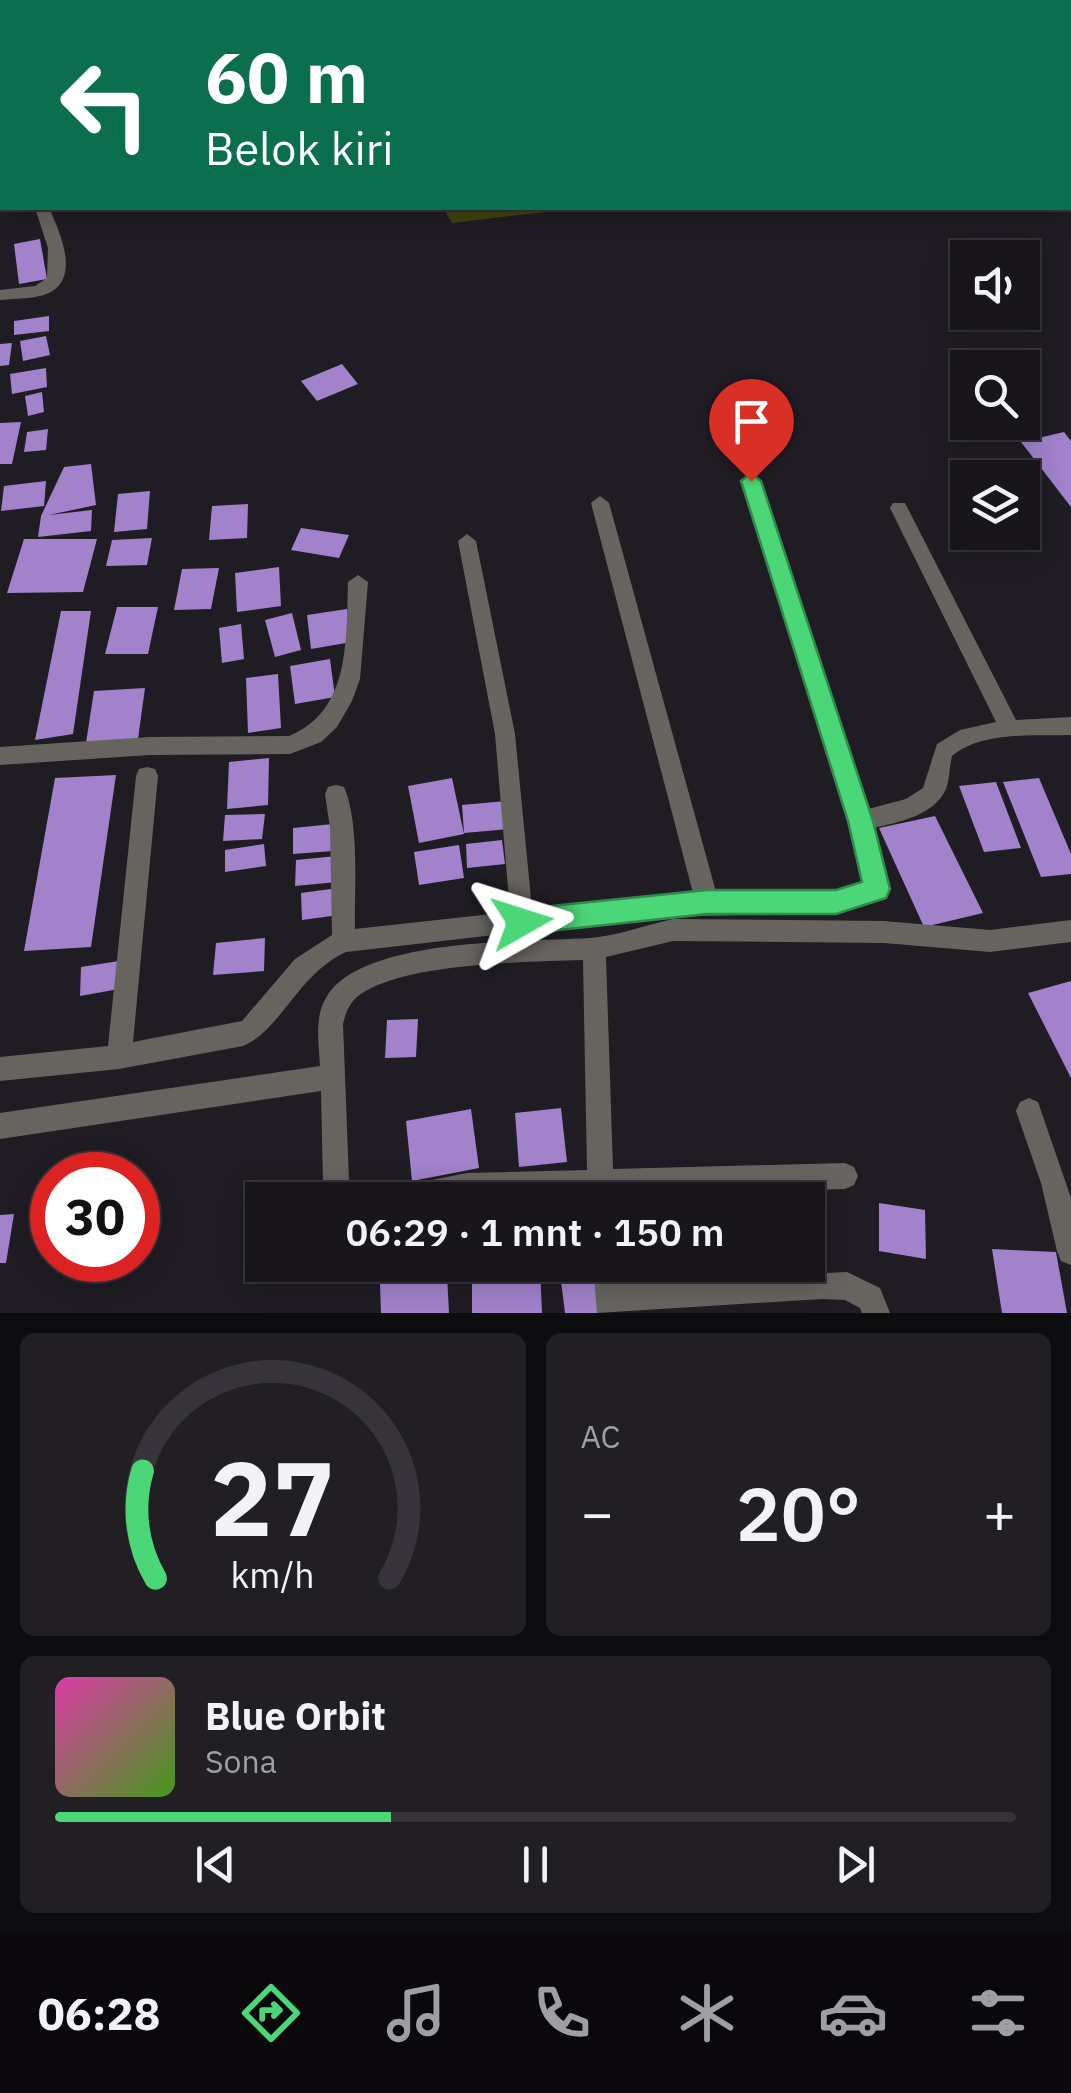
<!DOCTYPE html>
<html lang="id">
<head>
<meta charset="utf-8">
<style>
	body { margin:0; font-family:"IBM Plex Sans",sans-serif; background:#211e24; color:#f1f3f6; height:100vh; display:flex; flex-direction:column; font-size:38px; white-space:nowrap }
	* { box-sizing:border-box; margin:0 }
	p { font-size:32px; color:#9f9fa3 }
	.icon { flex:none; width:55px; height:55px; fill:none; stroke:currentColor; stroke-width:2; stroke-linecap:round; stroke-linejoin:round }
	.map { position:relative; height:1313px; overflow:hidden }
	.details { display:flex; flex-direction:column; gap:20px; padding:20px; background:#0d0c0f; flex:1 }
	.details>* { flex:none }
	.top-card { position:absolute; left:0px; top:0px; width:1072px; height:210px; box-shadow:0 5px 25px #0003,0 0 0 2px #36343a; background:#0b6e4f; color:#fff; overflow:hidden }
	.buttons { position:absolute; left:950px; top:240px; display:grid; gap:20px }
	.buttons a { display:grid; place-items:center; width:90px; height:90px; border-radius:0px; background:#18151b; box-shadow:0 5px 25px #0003,0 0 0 2px #36343a; font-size:50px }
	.speed { position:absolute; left:30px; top:1152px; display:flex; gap:20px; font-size:50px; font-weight:700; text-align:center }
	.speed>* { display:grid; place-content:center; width:130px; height:130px; border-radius:50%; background:#18151b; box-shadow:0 5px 25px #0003,0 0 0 2px #36343a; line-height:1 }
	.speed .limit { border:15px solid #d22; background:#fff; color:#111 }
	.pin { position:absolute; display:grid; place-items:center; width:85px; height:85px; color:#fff; margin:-102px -42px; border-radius:50% 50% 50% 0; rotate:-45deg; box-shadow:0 0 10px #0007 }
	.pin .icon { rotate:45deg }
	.me { position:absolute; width:110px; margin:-55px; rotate:84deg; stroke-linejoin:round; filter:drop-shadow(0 0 8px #0008) }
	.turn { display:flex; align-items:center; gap:35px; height:210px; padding:0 40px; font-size:45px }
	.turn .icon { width:130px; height:130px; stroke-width:2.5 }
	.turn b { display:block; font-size:70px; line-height:85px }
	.big { font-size:75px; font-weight:600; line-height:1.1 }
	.details .widget { flex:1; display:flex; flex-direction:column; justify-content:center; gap:15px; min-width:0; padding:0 35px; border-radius:15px; background:#211e24 }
	.details .dial { align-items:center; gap:0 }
	.dial svg { height:260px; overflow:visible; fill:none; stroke:#36343a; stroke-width:7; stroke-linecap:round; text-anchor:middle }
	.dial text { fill:#f1f3f6; stroke:none }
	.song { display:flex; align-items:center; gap:30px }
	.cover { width:120px; height:120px; border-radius:15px; background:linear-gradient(135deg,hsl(320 70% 55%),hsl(100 70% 35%)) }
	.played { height:10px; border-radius:5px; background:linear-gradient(90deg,#4bd677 35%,#36343a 35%) }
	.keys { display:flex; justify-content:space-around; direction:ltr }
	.heat { display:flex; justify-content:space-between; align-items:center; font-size:55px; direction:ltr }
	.details .tiles { flex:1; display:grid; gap:20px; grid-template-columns:1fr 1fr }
	.widget:last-child { grid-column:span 2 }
	.trip { position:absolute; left:245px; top:1182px; width:580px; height:100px; border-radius:0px; background:#18151b; box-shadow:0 5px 25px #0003,0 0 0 2px #36343a; font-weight:600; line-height:100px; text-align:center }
	.tab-bar { display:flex; height:160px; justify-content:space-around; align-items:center; background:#0a080b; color:#9f9fa3 }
	.tab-bar .icon { width:70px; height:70px }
	.tab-bar .on { color:#4bd677 }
	.tab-bar b { font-size:45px; color:#f1f3f6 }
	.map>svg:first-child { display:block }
	.green { fill:#404010 }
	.building { fill:#a182cb }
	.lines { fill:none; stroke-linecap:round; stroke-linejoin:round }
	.street { fill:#676460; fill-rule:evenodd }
	.route { fill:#4bd677; stroke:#318b4d; stroke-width:2.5 }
</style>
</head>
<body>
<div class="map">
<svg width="1071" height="1313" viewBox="0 0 1071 1313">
	<rect width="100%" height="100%" fill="#201c24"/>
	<path class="green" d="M 48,0 L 875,0 L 878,2 L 48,2 Z
		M 443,208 L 578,208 L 452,223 Z"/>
	<path class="building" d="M 40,239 L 47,279 L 19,284 L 14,244 Z
		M 49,316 L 49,331 L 14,335 L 14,321 Z
		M 46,336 L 50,355 L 23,361 L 20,341 Z
		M 12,343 L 9,365 L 0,366 L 0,344 Z
		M 342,364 L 358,384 L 317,401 L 301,381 Z
		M 46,368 L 47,387 L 12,394 L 10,374 Z
		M 42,392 L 44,412 L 28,416 L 25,396 Z
		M 21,422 L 12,464 L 0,464 L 0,423 Z
		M 48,429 L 46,450 L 24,452 L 27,432 Z
		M 1064,432 L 1071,441 L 1071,507 L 1021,442 Z
		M 91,464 L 96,505 L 49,515 L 92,510 L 91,531 L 38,537 L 41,516 L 64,467 Z
		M 46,481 L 44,506 L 1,511 L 4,486 Z
		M 150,491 L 147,529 L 114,532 L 118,494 Z
		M 248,504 L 247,538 L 209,540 L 212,506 Z
		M 301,528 L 349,535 L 339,558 L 291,550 Z
		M 152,538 L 147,565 L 106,566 L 112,540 Z
		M 24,539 L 97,539 L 83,592 L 7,593 Z
		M 279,567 L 281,606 L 237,612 L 235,573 Z
		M 219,568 L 211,609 L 174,610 L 182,569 Z
		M 117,607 L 158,607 L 148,654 L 105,654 Z
		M 347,609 L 352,642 L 311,649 L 307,615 Z
		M 61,611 L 91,611 L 73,734 L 35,740 Z
		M 292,613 L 301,650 L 275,657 L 265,620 Z
		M 241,624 L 244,659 L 222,663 L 219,628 Z
		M 330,659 L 335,697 L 295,704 L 290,666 Z
		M 278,674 L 281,728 L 248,733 L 246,678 Z
		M 145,688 L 138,739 L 86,743 L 94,691 Z
		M 269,758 L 268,805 L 227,809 L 229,762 Z
		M 116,775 L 91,947 L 24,951 L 55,778 Z
		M 452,778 L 464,834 L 419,843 L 408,786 Z
		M 1039,778 L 1071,854 L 1071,874 L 1041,877 L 1003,782 Z
		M 996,782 L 1021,848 L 984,852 L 959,786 Z
		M 506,801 L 509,829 L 464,833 L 462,805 Z
		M 265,814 L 262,839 L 223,841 L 225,815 Z
		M 935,816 L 983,913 L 924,927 L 879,828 Z
		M 333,824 L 333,851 L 293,854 L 293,828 Z
		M 502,840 L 505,864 L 467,868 L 466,844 Z
		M 264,844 L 266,866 L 225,872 L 225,850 Z
		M 459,845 L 464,878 L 419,885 L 414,852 Z
		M 337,856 L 337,882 L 295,886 L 296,860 Z
		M 338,888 L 339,915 L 302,920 L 301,893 Z
		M 265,938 L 264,971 L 213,975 L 216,943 Z
		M 119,961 L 119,989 L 80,996 L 81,967 Z
		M 1071,981 L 1071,1078 L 1028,993 Z
		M 418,1019 L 416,1057 L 385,1058 L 387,1020 Z
		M 561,1108 L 567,1162 L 519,1167 L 515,1113 Z
		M 471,1109 L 479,1168 L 412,1181 L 406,1121 Z
		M 879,1203 L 925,1210 L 926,1259 L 879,1251 Z
		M 14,1214 L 6,1263 L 0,1263 L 0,1215 Z
		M 992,1249 L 1056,1252 L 1067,1313 L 1002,1313 Z
		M 559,1265 L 592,1265 L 599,1313 L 565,1313 Z
		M 540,1267 L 542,1313 L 472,1313 L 472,1270 Z
		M 447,1275 L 449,1313 L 381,1313 L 380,1283 Z"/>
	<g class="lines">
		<path class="street" d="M 864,0 L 878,0 L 879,2 L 866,2 Z
			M 1070,134 L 1071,134 L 1071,142 L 1070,142 Z
			M 35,208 L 49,208 C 58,228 79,272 54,290 C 40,300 17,298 0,300 L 0,290 L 35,286 L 47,278 L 48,248 Z
			M 751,475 L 760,481 L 868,809 L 906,799 L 923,788 L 937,744 L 960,730 L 996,722 L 890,508 L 893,503 L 905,503 L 1016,720 L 1071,717 L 1071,735 C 1033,736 982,731 952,756 C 949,767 950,779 946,789 C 934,816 898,822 874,828 L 888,889 L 885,896 L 864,906 L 834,913 L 653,917 L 346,952 C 298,974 281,1030 243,1046 L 119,1069 L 0,1081 L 0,1057 L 108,1046 L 136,776 L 139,769 L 147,767 L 155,769 L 158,776 L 133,1042 L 242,1021 L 295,959 L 332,935 L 330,828 L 325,794 L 328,787 L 336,785 L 344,787 C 360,824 354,888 355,929 L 510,912 L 495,734 L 458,541 L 467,534 L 476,541 L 515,734 L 532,909 L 693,893 L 591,503 L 600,496 L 609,503 L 716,892 C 759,891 826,903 864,884 L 850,821 L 742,481 Z
			M 358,575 L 368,582 L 360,679 L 352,701 L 337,727 L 321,742 L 290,754 L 150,755 L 0,765 L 0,747 L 150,737 L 289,736 C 351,711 346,639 348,582 Z
			M 673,919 L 884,921 L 990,930 L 1071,920 L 1071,942 L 990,952 L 884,943 L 673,941 L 606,957 L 613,1169 L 845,1163 L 854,1167 L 858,1176 L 854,1185 L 845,1189 L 614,1195 L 614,1200 L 588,1200 L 588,1196 L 384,1200 L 388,1191 L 397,1187 L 467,1173 L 587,1170 L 583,960 C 525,962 412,963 364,992 C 351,999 346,1011 343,1024 L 349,1181 L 358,1200 L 330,1200 L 323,1184 L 321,1091 L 0,1139 L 0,1113 L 320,1066 C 319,1045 314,1017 326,998 C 360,937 528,942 590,938 C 617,936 646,925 673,919 Z
			M 1029,1098 L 1038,1102 L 1071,1198 L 1071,1265 L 1061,1261 L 1057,1251 L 1041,1183 L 1016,1111 L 1020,1102 Z
			M 593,1265 L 621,1265 L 622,1283 L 847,1272 L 880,1288 L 890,1313 L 862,1313 L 860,1308 L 845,1300 L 822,1299 L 597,1313 Z"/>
	</g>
	<path class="route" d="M 751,473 L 761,481 L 873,821 L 890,889 L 886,898 L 836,914 L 707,914 L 522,934 L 513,930 L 509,922 L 513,913 L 522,909 L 707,890 L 836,890 L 862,882 L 848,821 L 741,481 Z"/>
</svg>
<div class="buttons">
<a><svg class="icon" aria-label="sound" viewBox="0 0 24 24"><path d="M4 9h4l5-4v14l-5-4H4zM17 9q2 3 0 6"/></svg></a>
<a><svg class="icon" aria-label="search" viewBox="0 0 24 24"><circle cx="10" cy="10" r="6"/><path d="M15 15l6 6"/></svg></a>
<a><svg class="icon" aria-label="layers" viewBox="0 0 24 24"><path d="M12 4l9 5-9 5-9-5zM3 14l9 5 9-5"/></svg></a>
</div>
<div class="speed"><div class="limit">30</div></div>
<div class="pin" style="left:751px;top:481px;background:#d93025"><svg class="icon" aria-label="arrive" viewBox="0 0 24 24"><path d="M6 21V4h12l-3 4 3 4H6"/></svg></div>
<svg class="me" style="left:522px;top:922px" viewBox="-20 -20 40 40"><path d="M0-17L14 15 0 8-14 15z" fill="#4bd677" stroke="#fff" stroke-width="4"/></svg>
<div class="trip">06:29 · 1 mnt · 150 m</div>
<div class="top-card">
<div class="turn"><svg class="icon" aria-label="left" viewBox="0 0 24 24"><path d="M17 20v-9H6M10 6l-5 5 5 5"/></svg><div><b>60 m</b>Belok kiri</div></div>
</div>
</div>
<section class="details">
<div class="tiles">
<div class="widget dial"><svg viewBox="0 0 100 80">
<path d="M14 69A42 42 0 1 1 86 69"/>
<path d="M14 69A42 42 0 0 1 10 36" stroke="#4bd677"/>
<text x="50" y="56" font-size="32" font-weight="700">27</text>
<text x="50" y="72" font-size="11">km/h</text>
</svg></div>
<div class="widget"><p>AC</p>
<div class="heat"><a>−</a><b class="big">20°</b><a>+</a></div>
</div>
<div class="widget">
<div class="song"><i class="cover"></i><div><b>Blue Orbit</b><p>Sona</p></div></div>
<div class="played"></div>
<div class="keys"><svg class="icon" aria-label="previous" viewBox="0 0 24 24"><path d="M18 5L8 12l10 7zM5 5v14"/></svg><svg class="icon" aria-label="pause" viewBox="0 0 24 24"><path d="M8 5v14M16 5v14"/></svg><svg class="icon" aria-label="next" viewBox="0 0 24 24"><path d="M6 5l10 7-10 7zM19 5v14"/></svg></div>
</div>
</div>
</section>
<nav class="tab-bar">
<b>06:28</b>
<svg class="icon on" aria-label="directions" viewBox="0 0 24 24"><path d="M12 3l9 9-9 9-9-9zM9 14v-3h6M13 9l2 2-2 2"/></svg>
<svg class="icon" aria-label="music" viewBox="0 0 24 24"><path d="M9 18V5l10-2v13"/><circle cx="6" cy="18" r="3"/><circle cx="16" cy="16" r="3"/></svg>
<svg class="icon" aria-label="phone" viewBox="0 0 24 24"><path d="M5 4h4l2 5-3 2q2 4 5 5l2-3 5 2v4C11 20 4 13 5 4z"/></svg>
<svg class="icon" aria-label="climate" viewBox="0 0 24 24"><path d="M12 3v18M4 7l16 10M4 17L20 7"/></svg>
<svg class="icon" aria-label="car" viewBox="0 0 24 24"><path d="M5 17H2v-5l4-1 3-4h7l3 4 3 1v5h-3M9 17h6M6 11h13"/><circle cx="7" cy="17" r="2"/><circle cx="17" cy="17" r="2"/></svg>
<svg class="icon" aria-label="filters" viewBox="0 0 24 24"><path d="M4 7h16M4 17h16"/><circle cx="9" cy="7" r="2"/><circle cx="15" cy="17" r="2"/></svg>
</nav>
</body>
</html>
